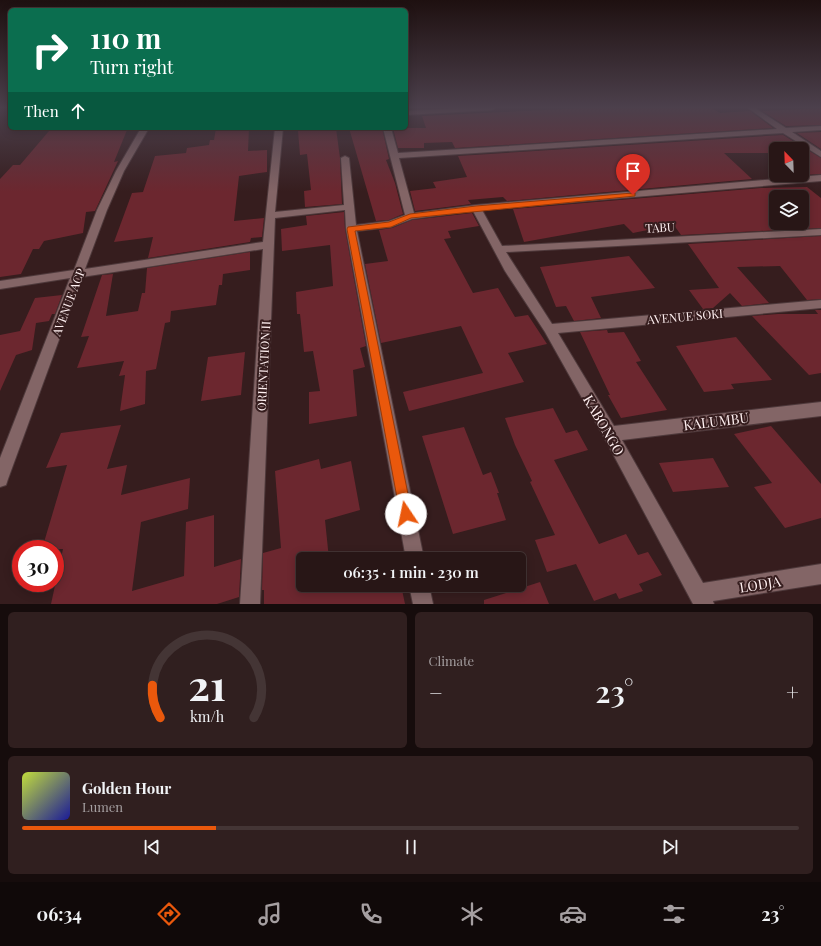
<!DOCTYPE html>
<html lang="en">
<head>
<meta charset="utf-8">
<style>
	body { margin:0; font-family:"Playfair Display",serif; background:#301f1f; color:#f1f3f6; height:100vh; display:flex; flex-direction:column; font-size:15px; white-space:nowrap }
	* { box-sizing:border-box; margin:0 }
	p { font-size:13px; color:#a59fa1 }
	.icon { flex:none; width:22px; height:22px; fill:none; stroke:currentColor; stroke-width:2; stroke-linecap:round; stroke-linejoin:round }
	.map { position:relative; height:604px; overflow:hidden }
	.details { display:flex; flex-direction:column; gap:8px; padding:8px; background:#160c0c; flex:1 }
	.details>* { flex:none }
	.top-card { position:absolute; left:8px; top:8px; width:400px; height:122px; border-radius:6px; box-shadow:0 2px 10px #0003,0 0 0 1px #443535; background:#0b6e4f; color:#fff; overflow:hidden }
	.needle { width:26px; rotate:337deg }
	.buttons { position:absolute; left:769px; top:142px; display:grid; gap:8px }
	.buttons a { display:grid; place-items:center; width:40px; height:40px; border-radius:6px; background:#281616; box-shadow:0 2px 10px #0003,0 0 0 1px #443535; font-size:20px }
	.speed { position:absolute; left:12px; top:540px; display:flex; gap:8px; font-size:20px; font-weight:700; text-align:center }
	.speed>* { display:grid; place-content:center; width:52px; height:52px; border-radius:50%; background:#281616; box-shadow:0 2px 10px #0003,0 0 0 1px #443535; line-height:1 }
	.speed .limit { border:6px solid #d22; background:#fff; color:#111 }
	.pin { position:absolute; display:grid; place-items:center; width:34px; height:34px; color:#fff; margin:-41px -17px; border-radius:50% 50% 50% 0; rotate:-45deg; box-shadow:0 0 4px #0007 }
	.pin .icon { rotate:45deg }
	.me { position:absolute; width:44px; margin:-22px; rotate:349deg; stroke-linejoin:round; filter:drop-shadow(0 0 3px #0008) }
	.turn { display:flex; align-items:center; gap:14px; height:84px; padding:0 16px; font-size:18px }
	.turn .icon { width:52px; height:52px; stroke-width:2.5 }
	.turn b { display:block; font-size:28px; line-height:34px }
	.then { display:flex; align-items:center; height:38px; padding:0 16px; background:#0003; gap:8px; font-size:15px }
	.big { font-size:30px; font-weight:600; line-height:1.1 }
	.details .tile { flex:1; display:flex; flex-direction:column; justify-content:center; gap:6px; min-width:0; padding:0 14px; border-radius:6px; background:#301f1f }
	.details .dial { align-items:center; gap:0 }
	.dial svg { height:104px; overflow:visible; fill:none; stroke:#443535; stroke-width:7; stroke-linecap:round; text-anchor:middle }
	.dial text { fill:#f1f3f6; stroke:none }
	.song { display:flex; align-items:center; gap:12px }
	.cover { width:48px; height:48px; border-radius:6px; background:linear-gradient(135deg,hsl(70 70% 55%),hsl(240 70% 35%)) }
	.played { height:4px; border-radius:2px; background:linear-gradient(90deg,#ea580c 25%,#443535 25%) }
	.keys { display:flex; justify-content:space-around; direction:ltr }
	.heat { display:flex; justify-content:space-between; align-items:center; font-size:22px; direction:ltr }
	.details .tiles { flex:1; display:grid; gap:8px; grid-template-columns:1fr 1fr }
	.tile:last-child { grid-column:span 2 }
	.trip { position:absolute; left:296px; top:552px; width:230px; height:40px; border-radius:6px; background:#281616; box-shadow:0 2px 10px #0003,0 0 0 1px #443535; font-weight:600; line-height:40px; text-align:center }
	.tab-bar { display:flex; height:64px; justify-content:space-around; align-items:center; background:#100909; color:#a59fa1 }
	.tab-bar .icon { width:28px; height:28px }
	.tab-bar .active { color:#ea580c }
	.tab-bar b { font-size:18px; color:#f1f3f6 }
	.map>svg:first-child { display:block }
	.building { fill:#6c272f; fill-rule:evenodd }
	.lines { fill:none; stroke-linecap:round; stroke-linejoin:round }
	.minor-casing { stroke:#4e393b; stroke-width:2 }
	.minor { fill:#836566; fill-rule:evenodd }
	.route { fill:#ea580c; stroke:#983908 }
	.labels { text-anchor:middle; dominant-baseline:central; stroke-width:4; stroke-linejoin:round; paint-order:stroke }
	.street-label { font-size:12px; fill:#fff0f1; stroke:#361d1e }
	.near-street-label { font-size:14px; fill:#fff0f1; stroke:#361d1e }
</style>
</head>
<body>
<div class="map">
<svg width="821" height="604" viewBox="0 0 821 604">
	<rect width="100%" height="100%" fill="#361d1e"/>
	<path class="building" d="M 586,108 L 712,108 L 720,113 L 750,111 L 773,128 L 455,148 L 452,142 L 424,143 L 424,148 L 398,148 L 393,128 L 426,128 L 422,116 Z
		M 821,108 L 821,125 L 786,126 L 762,111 Z
		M 85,128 L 115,128 L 113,131 L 127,130 L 114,162 L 118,161 L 95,211 L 86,212 L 83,233 L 44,241 L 39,249 L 33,249 L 21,274 L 0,277 L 0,179 L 13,165 L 20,165 L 49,131 Z
		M 216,128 L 249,128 L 248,151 L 267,150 L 267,172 L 239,176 L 234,221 L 264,218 L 262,237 L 251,238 L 250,242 L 148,258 L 153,237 L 114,242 L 132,193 L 143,192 L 155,156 L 186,153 L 187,148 L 209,145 L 210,140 L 214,140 Z
		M 336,128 L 340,158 L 342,204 L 305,207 L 304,191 L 311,190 L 307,154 L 300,155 L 298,131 Z
		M 349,128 L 382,128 L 389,159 L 386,160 L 395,183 L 403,214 L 389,220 L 376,221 Z
		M 821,132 L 821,149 L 797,133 Z
		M 783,135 L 821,158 L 821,174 L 802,175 L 802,149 L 776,149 L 776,155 L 772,155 L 768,153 L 724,153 L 752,179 L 507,201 L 503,197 L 468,200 L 471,204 L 415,211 L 410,191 L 436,188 L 433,182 L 467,177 L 458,156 Z
		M 807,187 L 821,198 L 821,228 L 681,235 L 676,228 L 672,225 L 633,233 L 624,224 L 524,242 L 513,209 L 761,188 ZM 776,197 L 802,197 L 802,223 L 776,223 Z
		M 344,212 L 345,229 L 366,346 L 360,348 L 365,367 L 353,370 L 357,416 L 309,424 L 309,392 L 320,391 L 313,351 L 304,352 L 300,314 L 297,314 L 296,292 L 333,286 L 330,245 L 282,251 L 281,229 L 307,225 L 306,216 Z
		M 472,213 L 479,226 L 448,231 L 451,238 L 444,239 L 473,293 L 498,288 L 515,317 L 528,315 L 547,344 L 508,353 L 524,382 L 409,411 L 403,392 L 483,373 L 461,326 L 381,343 L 365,264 L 388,261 L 379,230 L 392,228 L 412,220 Z
		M 821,236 L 821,299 L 807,300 L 780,266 L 737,267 L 769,303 L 742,306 L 730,293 L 713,308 L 703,309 L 689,290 L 719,288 L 688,244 Z
		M 250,252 L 250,270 L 223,274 L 222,285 L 219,285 L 216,305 L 171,311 L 170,322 L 165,323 L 156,369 L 146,371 L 145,404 L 120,411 L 125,375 L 119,376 L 124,361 L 77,368 L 89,336 L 81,337 L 102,275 L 113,274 L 106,316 L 138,311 L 142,293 L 145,293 L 147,268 Z
		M 629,256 L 655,288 L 591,297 L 601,318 L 574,321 L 566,306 L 556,307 L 540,267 Z
		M 62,295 L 55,314 L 52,314 L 49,321 L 36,323 L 32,350 L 16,355 L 0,391 L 0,335 L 20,331 L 35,298 Z
		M 815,310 L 821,310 L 821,373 L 809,375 L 752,316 L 778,314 L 818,314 Z
		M 607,330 L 608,333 L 624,332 L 641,361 L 636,362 L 667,410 L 621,418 L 608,395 L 610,395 L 580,332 Z
		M 736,337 L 772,380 L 731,384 L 734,389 L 704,392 L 676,346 Z
		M 245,352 L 241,395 L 201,401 L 208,357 Z
		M 553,408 L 566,433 L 577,430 L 588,450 L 554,460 L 599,544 L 626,534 L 638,555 L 648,552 L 662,575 L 639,584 L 643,591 L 619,599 L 616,593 L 594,601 L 576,564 L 547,572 L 535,540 L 555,535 L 530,482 L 532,481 L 515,445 L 505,418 Z
		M 121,425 L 107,469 L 127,465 L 121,495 L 190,478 L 188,509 L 141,522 L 132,591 L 184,576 L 186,522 L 214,515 L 214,567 L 241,559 L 239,597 L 217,604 L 51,604 L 63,549 L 42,549 L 67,465 L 46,468 L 61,433 Z
		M 771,426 L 821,484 L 821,518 L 785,528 L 754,487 L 772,483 L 734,434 Z
		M 464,427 L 483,475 L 491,472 L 499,493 L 497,493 L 506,520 L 453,534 L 422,436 Z
		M 713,458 L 729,487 L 673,492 L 659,463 Z
		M 319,459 L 321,469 L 351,461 L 360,510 L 325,520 L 329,559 L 303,559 L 303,585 L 401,585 L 405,604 L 264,604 L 264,590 L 262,590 L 263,553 L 281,548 L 275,471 Z
		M 540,582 L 549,604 L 484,604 L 484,600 Z"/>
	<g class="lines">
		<defs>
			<path id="minor" d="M 464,108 L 495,108 L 492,110 L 406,115 L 406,111 Z
				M 748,108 L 755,108 L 786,128 L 821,126 L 821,130 L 792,132 L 821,151 L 821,157 L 783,133 L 399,158 L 414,213 L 476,205 L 821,175 L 821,181 L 482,210 L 502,246 L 821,229 L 821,235 L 506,252 L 552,324 L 821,300 L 821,308 L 558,333 L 614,426 L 821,402 L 821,416 L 622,440 L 703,583 L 821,564 L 821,584 L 713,601 L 714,604 L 693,604 L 605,439 L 545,332 L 505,271 L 473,211 L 412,219 L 391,227 L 357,231 L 424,559 L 406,559 L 346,229 L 345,210 L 275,218 L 260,604 L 240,604 L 263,249 L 82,277 L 8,479 L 6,485 L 0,487 L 0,458 L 70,278 L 0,289 L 0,281 L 74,270 L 97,210 L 116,171 L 141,128 L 149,128 L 124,171 L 107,210 L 85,269 L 263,242 L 275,128 L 283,128 L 275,212 L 344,205 L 341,158 L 345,156 L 349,158 L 356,225 L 389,221 L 405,215 L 383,128 L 391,128 L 398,153 L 777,129 Z
				M 409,585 L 429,585 L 433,604 L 413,604 Z"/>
		</defs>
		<use href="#minor" class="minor-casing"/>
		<use href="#minor" class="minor"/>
	</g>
	<linearGradient id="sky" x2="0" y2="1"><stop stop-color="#1e1010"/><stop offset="0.56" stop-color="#4c404c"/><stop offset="1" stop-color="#4c404c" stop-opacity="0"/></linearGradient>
	<rect width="821" height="192" fill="url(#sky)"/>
	<path class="route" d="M 633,193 L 635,193 L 635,196 L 411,218 L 391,227 L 355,231 L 412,514 L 410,519 L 406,521 L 401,519 L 347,229 L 348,227 L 389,222 L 410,214 L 476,206 Z"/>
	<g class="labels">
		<g class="street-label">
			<text transform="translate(660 227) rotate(-3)">TABU</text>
			<text transform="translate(68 302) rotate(-69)">AVENUE ACP</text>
			<text transform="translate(685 316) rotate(-5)">AVENUE SOKI</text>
			<text transform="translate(263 366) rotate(-87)">ORIENTATION II</text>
		</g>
		<g class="near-street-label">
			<text transform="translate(716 421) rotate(-7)">KALUMBU</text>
			<text transform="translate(604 425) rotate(60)">KABONGO</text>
			<text transform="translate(760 584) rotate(-9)">LODJA</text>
		</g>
	</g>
</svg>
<div class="buttons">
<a><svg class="needle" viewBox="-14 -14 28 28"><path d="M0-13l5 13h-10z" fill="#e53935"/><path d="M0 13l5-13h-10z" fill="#a59fa1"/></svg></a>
<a><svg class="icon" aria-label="layers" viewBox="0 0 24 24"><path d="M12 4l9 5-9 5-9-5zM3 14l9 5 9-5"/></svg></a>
</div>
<div class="speed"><div class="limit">30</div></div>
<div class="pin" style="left:633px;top:195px;background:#d93025"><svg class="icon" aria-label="arrive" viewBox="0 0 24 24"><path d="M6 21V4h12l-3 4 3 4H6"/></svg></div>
<svg class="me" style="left:406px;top:514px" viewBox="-20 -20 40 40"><circle r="19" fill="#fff"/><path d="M0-13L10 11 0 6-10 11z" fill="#ea580c"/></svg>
<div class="trip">06:35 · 1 min · 230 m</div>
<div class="top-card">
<div class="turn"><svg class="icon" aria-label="right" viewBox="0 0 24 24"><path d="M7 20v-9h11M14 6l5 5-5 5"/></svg><div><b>110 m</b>Turn right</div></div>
<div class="then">Then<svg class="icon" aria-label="ahead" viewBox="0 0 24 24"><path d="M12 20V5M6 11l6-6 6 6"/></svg></div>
</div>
</div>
<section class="details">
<div class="tiles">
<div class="tile dial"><svg viewBox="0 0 100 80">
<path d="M14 69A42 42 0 1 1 86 69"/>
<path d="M14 69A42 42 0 0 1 8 44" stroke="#ea580c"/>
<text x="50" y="56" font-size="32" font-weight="700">21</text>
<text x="50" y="72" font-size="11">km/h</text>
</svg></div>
<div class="tile"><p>Climate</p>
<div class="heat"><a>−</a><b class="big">23°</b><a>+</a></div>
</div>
<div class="tile">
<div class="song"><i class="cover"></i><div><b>Golden Hour</b><p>Lumen</p></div></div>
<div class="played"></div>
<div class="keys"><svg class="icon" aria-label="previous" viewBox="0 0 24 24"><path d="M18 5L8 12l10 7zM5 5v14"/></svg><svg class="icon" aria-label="pause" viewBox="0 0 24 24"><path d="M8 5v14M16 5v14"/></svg><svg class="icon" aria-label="next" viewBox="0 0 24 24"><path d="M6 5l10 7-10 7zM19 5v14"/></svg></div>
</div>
</div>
</section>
<nav class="tab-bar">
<b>06:34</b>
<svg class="icon active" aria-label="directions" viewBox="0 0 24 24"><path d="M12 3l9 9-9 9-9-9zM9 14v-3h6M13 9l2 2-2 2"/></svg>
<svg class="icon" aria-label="music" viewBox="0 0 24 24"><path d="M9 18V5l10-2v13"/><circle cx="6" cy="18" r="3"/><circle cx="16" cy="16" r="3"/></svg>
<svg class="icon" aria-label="phone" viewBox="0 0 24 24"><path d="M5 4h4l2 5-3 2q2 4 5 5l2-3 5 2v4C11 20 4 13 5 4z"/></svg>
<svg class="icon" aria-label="climate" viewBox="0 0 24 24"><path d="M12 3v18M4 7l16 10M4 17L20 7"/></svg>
<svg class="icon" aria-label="car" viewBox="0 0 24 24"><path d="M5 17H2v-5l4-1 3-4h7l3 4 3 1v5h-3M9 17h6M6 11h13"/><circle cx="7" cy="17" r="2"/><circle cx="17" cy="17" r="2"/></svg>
<svg class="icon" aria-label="filters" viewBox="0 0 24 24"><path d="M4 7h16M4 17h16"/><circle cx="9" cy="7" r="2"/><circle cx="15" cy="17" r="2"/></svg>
<b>23°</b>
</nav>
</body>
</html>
